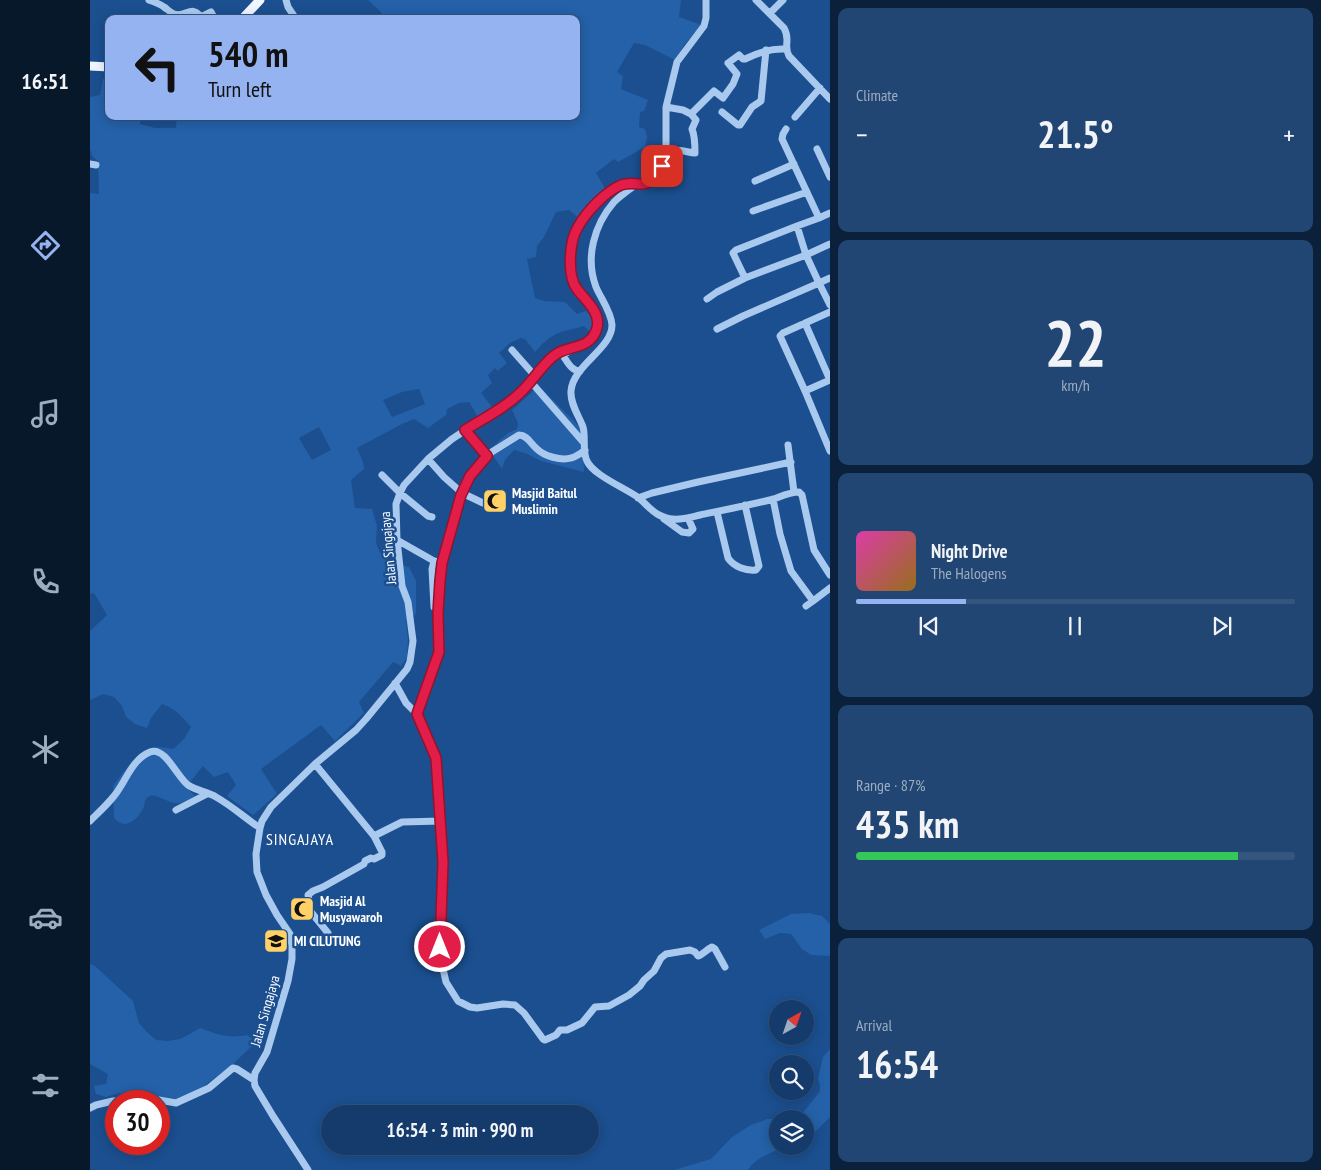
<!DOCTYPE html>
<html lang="en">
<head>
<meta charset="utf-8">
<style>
	body { margin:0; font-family:"PT Sans Narrow",sans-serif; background:#214673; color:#f1f3f6; height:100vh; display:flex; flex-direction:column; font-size:19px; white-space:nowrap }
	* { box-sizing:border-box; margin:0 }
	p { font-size:16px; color:#9dadc1 }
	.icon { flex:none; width:28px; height:28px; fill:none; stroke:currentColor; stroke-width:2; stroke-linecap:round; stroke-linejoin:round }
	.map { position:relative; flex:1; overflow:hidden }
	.sheet { display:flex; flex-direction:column; gap:8px; padding:8px; background:#0b203b; width:491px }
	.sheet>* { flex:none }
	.top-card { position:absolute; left:15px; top:15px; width:475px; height:105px; border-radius:10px; box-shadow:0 2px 12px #0003,0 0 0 1px #33557e; background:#95b2f1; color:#111; overflow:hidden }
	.needle { width:32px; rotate:40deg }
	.buttons { position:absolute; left:679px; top:1000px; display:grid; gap:10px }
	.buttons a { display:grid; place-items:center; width:45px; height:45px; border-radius:50%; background:#143b6b; box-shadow:0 2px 12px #0003,0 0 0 1px #33557e; font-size:25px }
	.speed { position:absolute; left:15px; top:1090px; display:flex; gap:10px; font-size:25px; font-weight:700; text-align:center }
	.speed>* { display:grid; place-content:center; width:65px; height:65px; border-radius:50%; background:#143b6b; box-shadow:0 2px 12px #0003,0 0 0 1px #33557e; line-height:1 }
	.speed .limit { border:8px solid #d22; background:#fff; color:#111 }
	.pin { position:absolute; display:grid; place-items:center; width:42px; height:42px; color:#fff; margin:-21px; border-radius:10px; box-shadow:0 2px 8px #0006 }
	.me { position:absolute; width:55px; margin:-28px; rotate:0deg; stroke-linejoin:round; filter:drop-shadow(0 0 4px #0008) }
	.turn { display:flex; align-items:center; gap:18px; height:105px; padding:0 20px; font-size:22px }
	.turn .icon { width:65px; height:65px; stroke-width:2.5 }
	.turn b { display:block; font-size:35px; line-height:42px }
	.big { font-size:38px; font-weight:700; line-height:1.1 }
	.sheet .tile { flex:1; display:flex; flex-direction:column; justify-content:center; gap:8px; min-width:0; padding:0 18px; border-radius:10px; background:#214673 }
	.sheet .dial { align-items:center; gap:0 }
	.dial b { font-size:65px; line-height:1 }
	.song { display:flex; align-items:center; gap:15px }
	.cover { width:60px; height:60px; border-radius:8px; background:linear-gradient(135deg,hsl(320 70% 55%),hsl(40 70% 35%)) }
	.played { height:5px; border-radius:2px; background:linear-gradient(90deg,#95b2f1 25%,#33557e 25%) }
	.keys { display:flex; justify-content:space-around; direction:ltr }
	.heat { display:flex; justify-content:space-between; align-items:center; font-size:28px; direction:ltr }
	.charge { height:8px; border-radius:4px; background:linear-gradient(90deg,#34c759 87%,#33557e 0) }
	.trip { position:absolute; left:231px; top:1105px; width:278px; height:50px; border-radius:25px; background:#143b6b; box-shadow:0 2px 12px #0003,0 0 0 1px #33557e; font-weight:700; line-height:50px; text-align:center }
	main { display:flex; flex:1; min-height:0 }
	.tab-bar { display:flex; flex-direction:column; width:90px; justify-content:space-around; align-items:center; background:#08182b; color:#9dadc1 }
	.tab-bar .icon { width:35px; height:35px }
	.tab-bar .current { color:#95b2f1 }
	.tab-bar b { font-size:22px; color:#f1f3f6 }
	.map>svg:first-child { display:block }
	.green { fill:#2461a8; fill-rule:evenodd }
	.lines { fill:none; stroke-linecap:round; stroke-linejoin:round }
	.minor { stroke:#a9c9ee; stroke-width:7 }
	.major { stroke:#f0f6ff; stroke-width:9 }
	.route-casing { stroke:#92132f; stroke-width:12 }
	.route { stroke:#e11d48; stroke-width:9 }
	.labels { text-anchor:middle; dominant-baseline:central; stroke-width:5; stroke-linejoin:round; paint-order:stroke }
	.poi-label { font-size:14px; font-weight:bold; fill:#fff; stroke:#1b4f8f; text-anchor:start }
	.street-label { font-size:14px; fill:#fff; stroke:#1b4f8f }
	.quarter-label { font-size:16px; letter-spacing:1px; fill:#fff; stroke:#1b4f8f }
</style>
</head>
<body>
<main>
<nav class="tab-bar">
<b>16:51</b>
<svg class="icon current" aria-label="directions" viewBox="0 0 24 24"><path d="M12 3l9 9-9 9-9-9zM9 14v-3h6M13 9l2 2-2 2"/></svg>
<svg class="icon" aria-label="music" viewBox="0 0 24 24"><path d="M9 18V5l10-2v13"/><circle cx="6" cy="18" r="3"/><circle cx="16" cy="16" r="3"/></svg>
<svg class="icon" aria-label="phone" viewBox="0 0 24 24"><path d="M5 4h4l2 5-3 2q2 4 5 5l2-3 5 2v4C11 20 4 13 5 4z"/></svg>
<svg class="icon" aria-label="climate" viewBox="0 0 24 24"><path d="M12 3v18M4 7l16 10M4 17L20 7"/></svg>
<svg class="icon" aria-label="car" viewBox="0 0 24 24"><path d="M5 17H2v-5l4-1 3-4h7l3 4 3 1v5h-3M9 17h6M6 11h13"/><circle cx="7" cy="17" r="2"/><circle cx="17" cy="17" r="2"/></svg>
<svg class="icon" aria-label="filters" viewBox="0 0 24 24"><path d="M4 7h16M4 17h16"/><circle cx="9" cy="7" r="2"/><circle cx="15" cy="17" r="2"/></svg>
</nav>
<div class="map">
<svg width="740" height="1170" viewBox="0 0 740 1170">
	<rect width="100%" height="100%" fill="#1b4f8f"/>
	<path class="green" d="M 278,0 L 591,0 L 589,17 L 612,25 L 595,44 L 585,60 L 555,45 L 544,43 L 527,72 L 533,76 L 531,89 L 558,100 L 554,111 L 550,112 L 549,127 L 555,129 L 557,137 L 555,147 L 528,162 L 524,159 L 506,173 L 516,190 L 490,219 L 479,210 L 466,212 L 454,237 L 447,246 L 446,257 L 437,259 L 445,298 L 454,301 L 475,302 L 487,314 L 496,311 L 504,319 L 505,328 L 501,333 L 494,326 C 485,329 475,330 466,334 C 458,338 451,345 445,352 L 435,339 L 431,338 L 420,343 L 409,353 L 417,363 L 408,371 L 405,368 L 398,375 L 402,383 L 391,393 L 403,408 L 388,417 L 379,402 L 369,403 L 357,409 L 356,415 L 338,428 L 324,419 L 312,424 L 267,448 L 273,462 L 274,469 L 261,480 L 265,508 L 282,509 L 287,526 L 286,543 L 290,553 L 297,553 L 298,562 L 319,567 L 326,581 L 326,614 L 316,620 L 318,639 L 317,658 L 311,666 L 303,662 L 269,702 L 274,713 L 245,741 L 231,725 L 171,769 L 187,794 L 163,815 L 137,796 L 146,785 L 138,772 L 124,777 L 113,766 L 96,787 L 105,796 C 101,798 95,802 90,803 C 79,805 67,793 60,796 C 54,798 55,805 53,809 C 50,815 42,824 35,824 C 31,824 27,821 24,818 L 23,786 C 33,773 49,748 67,747 C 72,747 78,748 83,749 L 94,739 L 101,727 C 91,716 86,709 72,704 L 61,718 L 57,728 L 45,724 L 36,717 L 32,706 L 24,697 L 13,694 L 0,700 L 0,631 L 17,615 L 4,593 L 0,594 L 0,193 L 9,194 L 8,161 L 2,156 L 1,151 L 0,151 L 0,97 L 10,95 L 13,79 L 19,78 L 19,116 L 50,116 L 50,124 L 65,128 L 86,128 L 87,116 L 486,116 L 486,19 L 293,19 L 291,12 ZM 329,389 L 335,404 L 302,417 L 293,400 L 312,392 ZM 229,427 L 241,450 L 222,460 L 209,438 Z
		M 449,386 L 490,427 L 493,446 L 494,472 L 451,461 L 435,453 L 424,450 L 415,460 L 412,469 L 399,450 L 418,433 L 427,429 L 428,423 L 422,410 Z
		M 719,913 L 732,916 L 740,924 L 740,956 L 721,955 L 712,949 L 701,934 L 690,933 L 675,939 L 669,930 L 701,914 Z
		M 0,964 L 5,966 L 43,1001 L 49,1023 L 57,1032 L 66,1040 L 78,1041 L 90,1039 L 100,1034 L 110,1028 C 128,1034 137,1039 157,1035 L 166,1042 L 142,1065 L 111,1088 L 90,1099 L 66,1099 L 29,1093 L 16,1097 L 6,1094 L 4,1086 L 16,1084 L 18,1074 L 0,1064 Z
		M 740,1049 L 740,1117 L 721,1136 L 715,1139 L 715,1119 L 702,1119 L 712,1114 L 730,1091 L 730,1085 L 728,1079 L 729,1074 L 733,1057 Z
		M 677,1119 L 687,1119 L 688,1146 L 699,1146 C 685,1151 665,1157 658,1170 L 584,1170 L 621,1159 L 641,1138 L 651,1131 L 661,1125 Z"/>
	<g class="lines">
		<path class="minor" d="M 59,0 C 64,2 70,4 74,7 C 77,9 81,13 84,14 C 96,18 101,4 111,17 L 121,12 L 125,19
			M 196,0 L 198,7 L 206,19
			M 666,0 L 694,28 C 701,40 693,45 699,56 L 740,99
			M 680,13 L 693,0
			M 576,107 L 593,110 L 601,114
			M 632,112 L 648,125 L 650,125 L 662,107 L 671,101 L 676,50
			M 705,117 L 730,88
			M 696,129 L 693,134 L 692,139 L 729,218
			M 727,149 L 740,177
			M 0,164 L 6,165
			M 572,166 L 579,164 L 585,151 C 591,149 599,153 605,153 C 605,145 605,136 602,129 L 606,120 L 601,114 L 624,91 L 633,98 L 643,84 L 647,74 L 638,63 L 649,55 L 653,59 L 655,59 C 669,52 681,48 696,49
			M 665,181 L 704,164
			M 548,183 C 540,189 531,195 524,202 C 504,225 495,258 506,287 C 511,299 521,311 522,325 C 522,349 483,365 481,391 C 480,404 489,416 493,427 C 496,437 492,451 497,461 C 503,475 535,488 549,498 C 555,503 561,511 569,515 C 573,517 579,519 583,519 C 592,520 601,517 610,515 C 634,510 659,505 684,499 C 692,496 700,492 709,492 L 712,495 L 724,550 L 740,575
			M 663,211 L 717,192
			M 707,226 L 729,218 L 740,213
			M 740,278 L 729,283 L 740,305
			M 617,299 L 627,292 L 655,278
			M 715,323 L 740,380
			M 627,329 L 653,316 L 729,283 L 716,255 L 655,278 L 643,253 L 646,250 L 707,226 L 716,255 L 740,244
			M 422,350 L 445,376
			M 479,351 L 474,355 L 474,357 C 478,363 482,371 490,371
			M 740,380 L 715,391 L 740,451
			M 441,382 L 494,443
			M 715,391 L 690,336 L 693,333 L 740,312
			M 698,445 L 704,492
			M 397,455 L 429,435 C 437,435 441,444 447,449 C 454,456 471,461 481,458 C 486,457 491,453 495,450
			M 338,459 L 354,477 L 372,493 L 393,503
			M 292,475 L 310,493 L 338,516 L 342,517
			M 548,498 L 562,493 L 608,482 L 701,462
			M 683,499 L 690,534 L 701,571 L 723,601 L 740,588
			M 627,512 L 638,558 C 644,567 656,571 666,570 L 669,566 L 655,505
			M 574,519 L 592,532 L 599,533 L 603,529 L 598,518
			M 307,540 L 344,561
			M 716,606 L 723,601
			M 344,607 L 342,569 L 344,561 L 352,563
			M 305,683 L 316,703 L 327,714 L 346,758 L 353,863 L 351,908 L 351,960 L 356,982 L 368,1001 L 380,1007 L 387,1008 L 413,1004 L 425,1005 L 434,1013 L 453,1039 L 455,1040 L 466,1035 L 470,1030 L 477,1030 L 492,1023 L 505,1007 L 519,1006 L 539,995 L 550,986 L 554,980 L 564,971 L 571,958 L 576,954 L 600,950 L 605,952 L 608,956 C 612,955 616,950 622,947 L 625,949 L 635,967
			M 327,714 L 349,652 L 348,613 L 350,581 L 352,563 L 371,495 L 380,476 L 397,456 L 375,430
			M 225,764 L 284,836 L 292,852 L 292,855 L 284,859 L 281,858 L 275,861 L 274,864 L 233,887 L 223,891 L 218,895 L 221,912 L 238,933
			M 86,810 L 117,794
			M 0,821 C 8,813 17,805 24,796 C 35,783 42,759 60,752 C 75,746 87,777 98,785 C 107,791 118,792 126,797 C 142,806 155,818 170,828
			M 284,836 L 312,822 L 351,821
			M 0,1108 L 6,1105 L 23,1101 L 36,1100 L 69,1100 L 86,1103 L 119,1088 L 143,1068 L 147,1069 L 164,1080
			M 218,1170 L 183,1116 L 165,1086 L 164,1080 L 165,1073 L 177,1052 L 198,981 L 202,959 L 202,946 L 200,934 L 187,915 L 176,895 L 167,872 L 166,854 L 170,828 L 172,821 L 181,807 L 225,764 L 266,730 L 276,719 L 317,669 L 320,662 L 323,641 L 318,602 L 312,586 L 307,540 L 306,504 L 310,493 L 314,485 L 338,459 L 362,439 L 397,416 L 414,407 L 431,392 L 462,357 L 474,350 L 494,345 L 504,335 L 508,323 L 506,316 L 498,302 L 486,288 L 482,279 L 481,263 L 483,236 L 488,227 L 495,218 L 504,207 L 519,191 L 530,185 L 539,183 L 553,184 L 557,182 L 566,175 L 572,166 L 576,158 L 576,107 L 587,62 L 614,26 L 616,18 L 616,0"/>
		<path class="major" d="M 152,19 L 170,0
			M 0,66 L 19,67"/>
	</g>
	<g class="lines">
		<defs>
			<path id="route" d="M 350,947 L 353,862 L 346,758 L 327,714 L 349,652 L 348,613 L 350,581 L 352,563 L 371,495 L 380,476 L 397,456 L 375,430 C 394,418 415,408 431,392 C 443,381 455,360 468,353 C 482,345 501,349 507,328 C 511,312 495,300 487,289 C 477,276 479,241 488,227 C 496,212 515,192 531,185 C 539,182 545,184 553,184 C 562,183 568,173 572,166"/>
		</defs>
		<use href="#route" class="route-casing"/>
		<use href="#route" class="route"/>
	</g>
	<defs>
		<symbol id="mosque-square" viewBox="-11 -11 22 22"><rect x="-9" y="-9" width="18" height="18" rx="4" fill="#ffd166" stroke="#1b4f8f"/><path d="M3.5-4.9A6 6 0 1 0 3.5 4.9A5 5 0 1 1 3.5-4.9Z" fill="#111"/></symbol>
		<symbol id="school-square" viewBox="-11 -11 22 22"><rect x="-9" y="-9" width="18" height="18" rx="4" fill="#ffd166" stroke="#1b4f8f"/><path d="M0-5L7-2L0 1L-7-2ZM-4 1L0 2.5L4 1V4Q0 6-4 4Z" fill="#111"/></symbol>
	</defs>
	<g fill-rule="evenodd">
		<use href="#mosque-square" x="391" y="487" width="28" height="28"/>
		<use href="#mosque-square" x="198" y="895" width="28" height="28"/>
		<use href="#school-square" x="172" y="927" width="28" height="28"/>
	</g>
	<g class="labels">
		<g class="poi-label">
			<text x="422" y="493">Masjid Baitul<tspan x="422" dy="16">Muslimin</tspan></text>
			<text x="230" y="901">Masjid Al<tspan x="230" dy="16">Musyawaroh</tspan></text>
			<text x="204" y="941">MI CILUTUNG</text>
		</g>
		<g class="street-label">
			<text transform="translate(298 548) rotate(-95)">Jalan Singajaya</text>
			<text transform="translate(175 1011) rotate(-74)">Jalan Singajaya</text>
		</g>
		<g class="quarter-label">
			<text x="210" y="839">SINGAJAYA</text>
		</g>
	</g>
</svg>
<div class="buttons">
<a><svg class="needle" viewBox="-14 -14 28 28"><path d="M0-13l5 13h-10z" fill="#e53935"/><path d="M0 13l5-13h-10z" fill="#9dadc1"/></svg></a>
<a><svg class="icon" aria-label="search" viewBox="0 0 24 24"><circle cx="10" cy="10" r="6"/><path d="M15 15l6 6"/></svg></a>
<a><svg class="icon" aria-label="layers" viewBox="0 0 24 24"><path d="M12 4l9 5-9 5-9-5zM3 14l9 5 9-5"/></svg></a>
</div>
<div class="speed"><div class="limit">30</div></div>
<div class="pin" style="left:572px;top:166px;background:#d93025"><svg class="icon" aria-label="arrive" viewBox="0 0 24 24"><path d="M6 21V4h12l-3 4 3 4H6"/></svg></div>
<svg class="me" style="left:350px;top:947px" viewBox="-20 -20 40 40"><circle r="17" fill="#e11d48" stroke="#fff" stroke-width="3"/><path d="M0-11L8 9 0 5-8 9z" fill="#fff"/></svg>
<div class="trip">16:54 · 3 min · 990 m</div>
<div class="top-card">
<div class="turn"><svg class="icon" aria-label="left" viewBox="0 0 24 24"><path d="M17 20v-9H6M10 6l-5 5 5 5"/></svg><div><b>540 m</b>Turn left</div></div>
</div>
</div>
<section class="sheet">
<div class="tile"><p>Climate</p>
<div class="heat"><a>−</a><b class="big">21.5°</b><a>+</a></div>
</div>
<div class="tile dial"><b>22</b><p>km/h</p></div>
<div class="tile">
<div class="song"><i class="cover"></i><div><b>Night Drive</b><p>The Halogens</p></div></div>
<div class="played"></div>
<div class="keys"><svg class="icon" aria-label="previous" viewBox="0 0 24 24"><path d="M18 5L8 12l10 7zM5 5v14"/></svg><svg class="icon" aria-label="pause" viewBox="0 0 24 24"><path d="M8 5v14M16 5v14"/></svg><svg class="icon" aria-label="next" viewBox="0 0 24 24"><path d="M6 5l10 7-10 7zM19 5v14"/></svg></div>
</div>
<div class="tile"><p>Range · 87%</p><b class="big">435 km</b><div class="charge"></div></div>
<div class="tile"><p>Arrival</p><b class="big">16:54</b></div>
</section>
</main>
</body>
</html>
